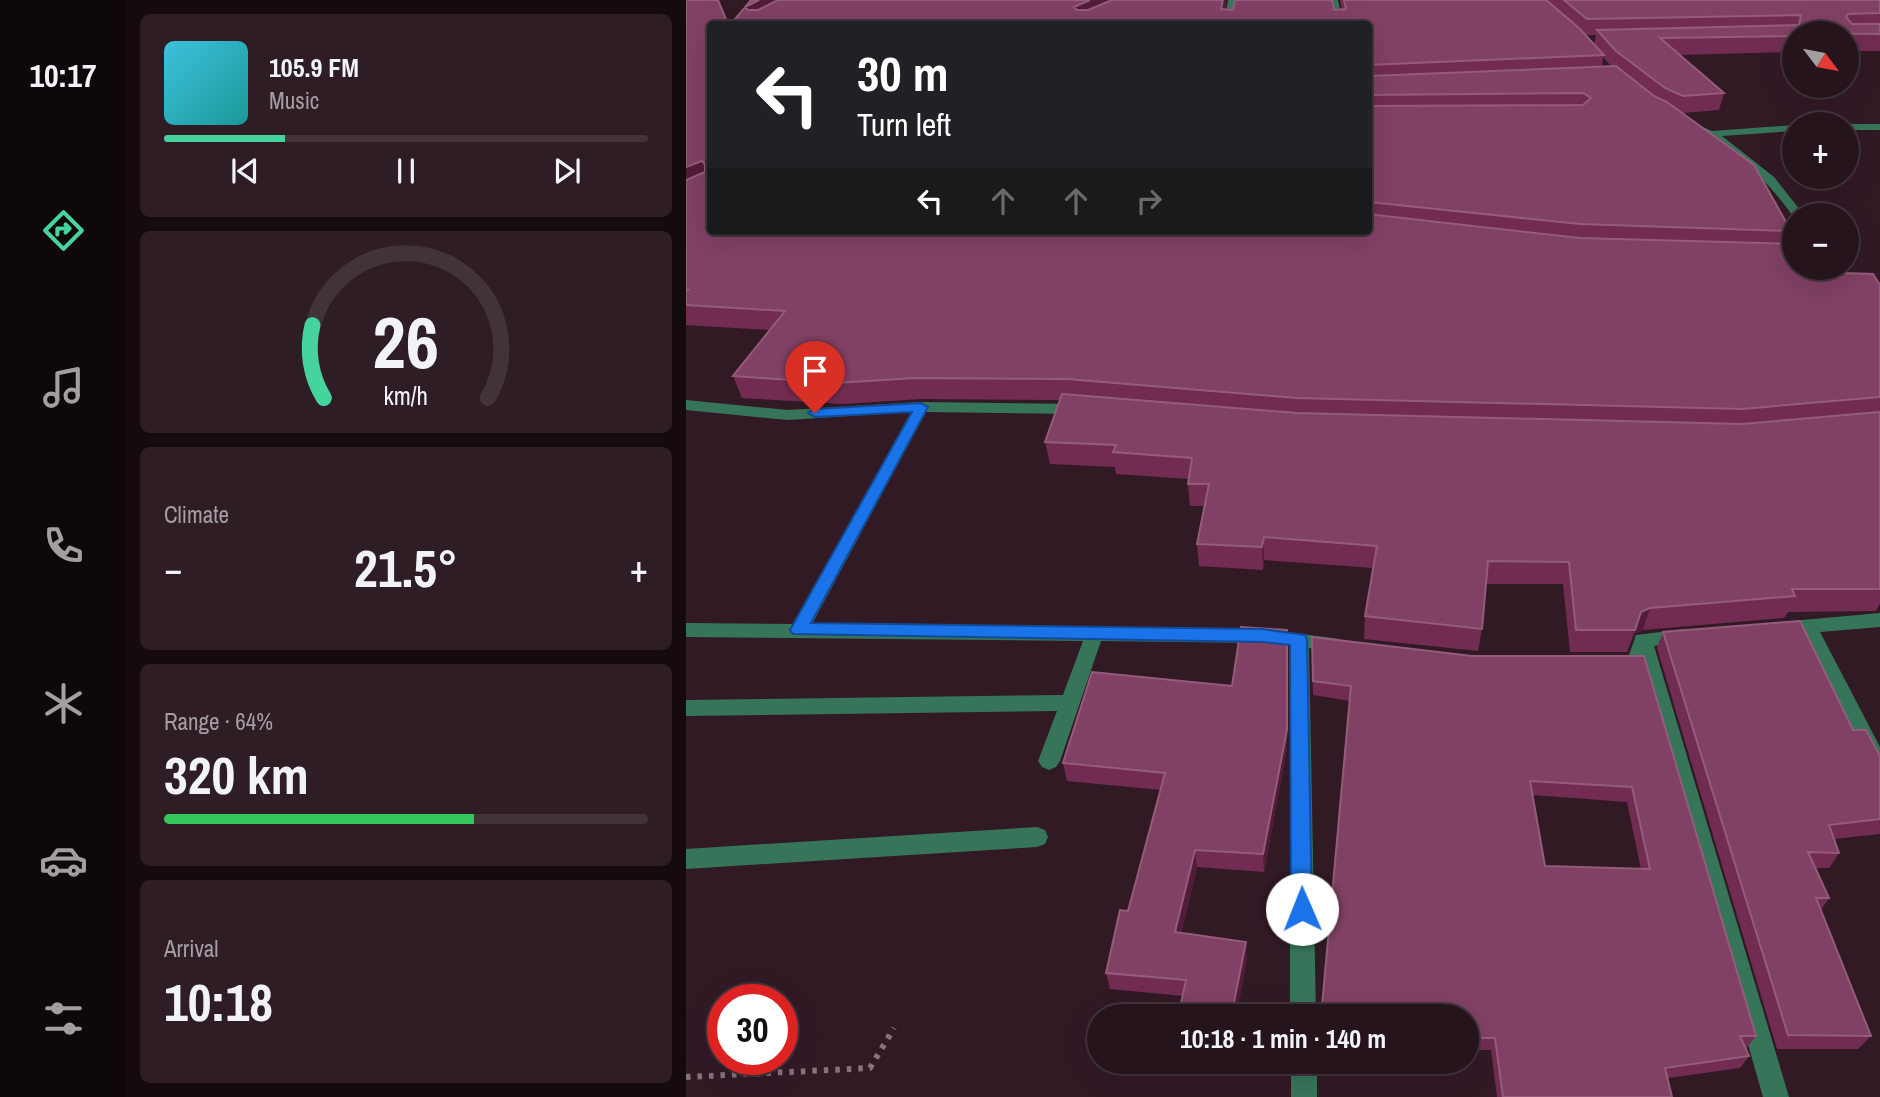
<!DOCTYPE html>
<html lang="en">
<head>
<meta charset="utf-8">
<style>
	body { margin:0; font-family:"Archivo Narrow",sans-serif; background:#2e1d25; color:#f1f3f6; height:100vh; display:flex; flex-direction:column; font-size:26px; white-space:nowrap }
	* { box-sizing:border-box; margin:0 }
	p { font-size:23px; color:#a49ea3 }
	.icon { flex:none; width:38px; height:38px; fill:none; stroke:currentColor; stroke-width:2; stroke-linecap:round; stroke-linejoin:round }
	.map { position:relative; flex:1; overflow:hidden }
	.details { display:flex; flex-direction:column; gap:14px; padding:14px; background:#150b0f; width:560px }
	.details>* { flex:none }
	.top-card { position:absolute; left:21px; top:21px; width:665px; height:214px; border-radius:7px; box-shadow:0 7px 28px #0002,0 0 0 2px #42333b; background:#202124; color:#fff; overflow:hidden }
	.needle { width:46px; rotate:122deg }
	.fabs { position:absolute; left:1096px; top:21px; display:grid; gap:14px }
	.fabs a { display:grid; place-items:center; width:77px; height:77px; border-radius:50%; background:#26141c; box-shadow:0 7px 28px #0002,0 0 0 2px #42333b; font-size:35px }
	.speed { position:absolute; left:21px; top:984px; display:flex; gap:14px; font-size:35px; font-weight:700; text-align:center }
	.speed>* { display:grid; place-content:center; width:91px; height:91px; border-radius:50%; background:#26141c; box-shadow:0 7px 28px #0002,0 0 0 2px #42333b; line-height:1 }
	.speed .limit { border:10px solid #d22; background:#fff; color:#111 }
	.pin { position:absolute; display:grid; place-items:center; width:60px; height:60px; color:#fff; margin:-72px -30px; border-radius:50% 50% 50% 0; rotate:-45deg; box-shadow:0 0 7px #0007 }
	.pin .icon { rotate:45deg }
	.me { position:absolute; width:77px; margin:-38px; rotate:359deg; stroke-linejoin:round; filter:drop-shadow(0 0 5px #0008) }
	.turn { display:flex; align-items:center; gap:24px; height:147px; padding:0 35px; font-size:32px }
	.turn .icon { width:91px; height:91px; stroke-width:2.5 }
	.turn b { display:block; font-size:49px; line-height:60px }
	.lanes { display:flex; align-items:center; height:66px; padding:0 35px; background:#0003; justify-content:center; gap:35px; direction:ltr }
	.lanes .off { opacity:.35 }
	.big { font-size:52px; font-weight:700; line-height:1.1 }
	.details .tile { flex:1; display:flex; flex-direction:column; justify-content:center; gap:10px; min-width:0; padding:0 24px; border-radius:10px; background:#2e1d25 }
	.details .dial { align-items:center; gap:0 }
	.dial svg { height:182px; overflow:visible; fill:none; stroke:#42333b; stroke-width:7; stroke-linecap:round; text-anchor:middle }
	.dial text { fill:#f1f3f6; stroke:none }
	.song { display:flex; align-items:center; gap:21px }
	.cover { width:84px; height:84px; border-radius:10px; background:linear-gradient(135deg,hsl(190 70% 55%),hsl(180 70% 35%)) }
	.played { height:7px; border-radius:4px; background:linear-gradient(90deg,#46d49e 25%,#42333b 25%) }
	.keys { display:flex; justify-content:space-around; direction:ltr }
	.heat { display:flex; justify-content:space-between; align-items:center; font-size:38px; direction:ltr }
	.charge { height:10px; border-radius:5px; background:linear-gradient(90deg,#34c759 64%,#42333b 0) }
	.trip { position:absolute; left:401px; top:1004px; width:392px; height:70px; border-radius:35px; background:#26141c; box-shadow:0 7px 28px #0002,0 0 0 2px #42333b; font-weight:700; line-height:70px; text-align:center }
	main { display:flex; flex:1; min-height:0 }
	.tabs { display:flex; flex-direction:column; width:126px; justify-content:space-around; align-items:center; background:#0f080b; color:#a49ea3 }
	.tabs .icon { width:49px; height:49px }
	.tabs .selected { color:#46d49e }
	.tabs b { font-size:32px; color:#f1f3f6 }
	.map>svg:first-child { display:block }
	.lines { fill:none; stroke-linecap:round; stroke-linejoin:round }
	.path { stroke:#88737c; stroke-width:6; stroke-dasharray:4.5 7; stroke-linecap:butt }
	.street { fill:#37755b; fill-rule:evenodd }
	.wall { fill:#722c52; fill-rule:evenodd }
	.shaded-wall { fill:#521c39 }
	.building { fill:#814164; stroke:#945c7a; stroke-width:2; fill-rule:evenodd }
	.route { fill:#1a73e8; stroke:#114b97; stroke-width:2 }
</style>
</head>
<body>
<main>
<nav class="tabs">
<b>10:17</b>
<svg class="icon selected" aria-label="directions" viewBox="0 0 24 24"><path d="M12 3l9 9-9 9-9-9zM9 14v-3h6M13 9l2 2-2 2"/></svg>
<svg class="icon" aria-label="music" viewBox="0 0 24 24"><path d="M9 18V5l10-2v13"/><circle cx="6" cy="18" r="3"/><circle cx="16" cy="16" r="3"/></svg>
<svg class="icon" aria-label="phone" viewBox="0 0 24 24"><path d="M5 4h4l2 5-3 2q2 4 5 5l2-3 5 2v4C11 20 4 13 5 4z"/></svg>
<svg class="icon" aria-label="climate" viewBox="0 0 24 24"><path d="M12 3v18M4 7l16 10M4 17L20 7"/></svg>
<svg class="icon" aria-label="car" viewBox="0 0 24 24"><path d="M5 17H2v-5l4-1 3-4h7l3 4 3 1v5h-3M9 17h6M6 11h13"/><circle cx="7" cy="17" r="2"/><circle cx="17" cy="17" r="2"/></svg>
<svg class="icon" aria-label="filters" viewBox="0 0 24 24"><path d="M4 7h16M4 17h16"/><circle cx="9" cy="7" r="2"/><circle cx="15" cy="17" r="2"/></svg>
</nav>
<section class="details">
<div class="tile">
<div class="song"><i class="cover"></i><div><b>105.9 FM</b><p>Music</p></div></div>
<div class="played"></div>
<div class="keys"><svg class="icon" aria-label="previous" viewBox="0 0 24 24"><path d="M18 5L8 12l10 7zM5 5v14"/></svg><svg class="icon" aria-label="pause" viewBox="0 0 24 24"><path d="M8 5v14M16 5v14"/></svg><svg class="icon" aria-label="next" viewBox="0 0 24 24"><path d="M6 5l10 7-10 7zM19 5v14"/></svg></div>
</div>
<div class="tile dial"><svg viewBox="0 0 100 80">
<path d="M14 69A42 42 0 1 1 86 69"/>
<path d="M14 69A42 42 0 0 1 9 37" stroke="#46d49e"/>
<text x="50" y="56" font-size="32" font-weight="700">26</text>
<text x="50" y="72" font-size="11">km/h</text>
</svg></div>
<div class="tile"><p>Climate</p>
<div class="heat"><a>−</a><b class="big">21.5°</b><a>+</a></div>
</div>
<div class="tile"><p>Range · 64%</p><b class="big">320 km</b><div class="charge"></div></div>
<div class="tile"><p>Arrival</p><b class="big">10:18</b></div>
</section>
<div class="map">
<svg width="1194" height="1097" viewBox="0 0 1194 1097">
	<rect width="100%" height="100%" fill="#321a25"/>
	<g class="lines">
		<path class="path" d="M 0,1077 L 184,1068 L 208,1028"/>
		<path class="street" d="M 542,0 L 550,0 L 546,24 L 538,24 Z
			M 644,0 L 652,0 L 657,24 L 649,24 Z
			M 1005,122 L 1026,131 L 1108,125 L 1108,131 L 1036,136 L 1088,177 L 1118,215 L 1108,215 L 1108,218 C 1081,178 1045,147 1001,127 L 1000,125 Z
			M 1158,124 L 1194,124 L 1194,130 L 1160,130 Z
			M 0,400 L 102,410 L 235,402 L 394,404 L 402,409 L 394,414 L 240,412 L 126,624 L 576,629 L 654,639 L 657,644 L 654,649 L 647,651 L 623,648 L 630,1017 L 604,1017 L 604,646 L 576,643 L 415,641 L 374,761 L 370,767 L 363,770 L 356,767 L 352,761 L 371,711 L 0,716 L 0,700 L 377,695 L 397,641 L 0,637 L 0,623 L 107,624 L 225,412 L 102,420 L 0,410 Z
			M 1194,613 L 1194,627 L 1134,632 L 1194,747 L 1194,777 L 1187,774 L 1116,634 L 1087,634 L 1085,629 L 1087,624 L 1094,622 Z
			M 999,629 L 1006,631 L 1008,636 L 1006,641 L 968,646 L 1103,1097 L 1077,1097 L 955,668 L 929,667 L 926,662 L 929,657 L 943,655 L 950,635 Z
			M 351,827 L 359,830 L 362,837 L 359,844 L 351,847 L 0,869 L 0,849 Z
			M 605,1062 L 631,1062 L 631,1097 L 605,1097 Z"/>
	</g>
	<path class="wall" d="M 0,0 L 24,24 L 682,231 L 682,24 L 65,0 L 423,0 L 423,1 L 540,0 L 539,10 L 656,10 L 654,0 L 1194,0 L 1194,51 L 1160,51 L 1160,33 L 1108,33 L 1108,52 L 993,55 L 1038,93 L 1033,110 L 997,113 L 1105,231 L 1100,244 L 1128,272 L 1194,285 L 1194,603 L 1190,611 L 1102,612 L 1098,618 L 957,630 L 948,634 L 941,652 L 884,652 L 877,584 L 800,584 L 796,629 L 792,651 L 678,639 L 679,616 L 688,568 L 578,560 L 577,570 L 513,566 L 511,544 L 518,506 L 504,506 L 502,484 L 503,479 L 430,474 L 429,467 L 364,464 L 359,442 L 374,400 L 235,399 L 157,404 L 56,398 L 47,376 L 83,330 L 0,325 ZM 900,35 L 910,35 L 908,45 ZM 917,57 L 925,66 L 916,67 Z
		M 977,632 L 1167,730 L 1194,756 L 1194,834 L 1148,839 L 1153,853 L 1143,868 L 1130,868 L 1143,898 L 1135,910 L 1185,1036 L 1172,1049 L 1091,1049 L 971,648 Z
		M 626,637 L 786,656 L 958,656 L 1070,1036 L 1060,1049 L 1063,1056 L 1054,1068 L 982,1078 L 986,1097 L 811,1097 L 805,1050 L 780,1050 L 780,1017 L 664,701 L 627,695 ZM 846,795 L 941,802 L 955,869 L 859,866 Z
		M 601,748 L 578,872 L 511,867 L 495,933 L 561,958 L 550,1017 L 492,1017 L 497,996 L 424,989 L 420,973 L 442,911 L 475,790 L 381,781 L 377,763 Z"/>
	<path class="shaded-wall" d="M 73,0 L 106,0 L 64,24 L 59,7 Z
		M 404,0 L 423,0 L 424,7 L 390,23 L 388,7 Z
		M 537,0 L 540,0 L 536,24 L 535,9 Z
		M 16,161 L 23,181 L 0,188 L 0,167 Z
		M 578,537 L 578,560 L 577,570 L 576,547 Z
		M 964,608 L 957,630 L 948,634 L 941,652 L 955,612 Z
		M 601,730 L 601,748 L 578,872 L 577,854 Z
		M 509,850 L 511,867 L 491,948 L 489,932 Z
		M 560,942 L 561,958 L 550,1017 L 545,1017 Z"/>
	<path class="building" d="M 0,0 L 32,0 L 42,24 L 24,24 L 24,231 L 682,231 L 682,214 L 894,238 L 1108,244 L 1108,268 L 1125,268 L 1128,272 L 1187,274 L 1194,285 L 1194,397 L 1056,409 L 611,398 L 381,379 L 229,378 L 149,383 L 47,376 L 99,311 L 0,305 L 0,292 L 2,290 L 0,290 L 0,180 L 19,172 L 19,164 L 16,161 L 0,167 Z
		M 65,0 L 73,0 L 59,7 L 62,10 L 72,10 L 92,0 L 404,0 L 388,7 L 391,10 L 402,10 L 426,0 L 537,0 L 535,9 L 547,10 L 549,0 L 646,0 L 648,10 L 660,9 L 658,0 L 860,0 L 893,28 L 918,55 L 682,65 L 682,24 L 45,24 Z
		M 878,0 L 1194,0 L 1194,13 L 1162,14 L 1160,17 L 1166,24 L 1194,24 L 1194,34 L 1108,33 L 1108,36 L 974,38 L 1038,93 L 997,96 L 979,88 L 930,51 L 911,30 L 1113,25 L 1115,15 L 901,19 Z
		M 930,66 L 968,96 L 981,102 L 1068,165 L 1105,231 L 894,224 L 683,202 L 682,203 L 682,104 L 683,106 L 897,105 L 905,98 L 897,93 L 682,95 L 682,74 L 683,76 Z
		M 376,394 L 611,413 L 1056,424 L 1194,412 L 1194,589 L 1106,589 L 1109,596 L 964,608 L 955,612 L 949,630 L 890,630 L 883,562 L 802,561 L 796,629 L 679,616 L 691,546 L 578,537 L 576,547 L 511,544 L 523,484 L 502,484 L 506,458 L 427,452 L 430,445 L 359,442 Z
		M 1114,621 L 1167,730 L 1180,730 L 1194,756 L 1194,819 L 1143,825 L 1153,853 L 1122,852 L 1143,898 L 1130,898 L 1185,1036 L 1102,1035 L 977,632 Z
		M 555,627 L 601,630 L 601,730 L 577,854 L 509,850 L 489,932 L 560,942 L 545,1017 L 492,1017 L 500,980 L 420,973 L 434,910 L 442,911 L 479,773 L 377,763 L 406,672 L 546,686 Z
		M 626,637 L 786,656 L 958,656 L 1070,1036 L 1054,1036 L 1063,1056 L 979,1068 L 986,1097 L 817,1097 L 809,1038 L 780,1038 L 780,1017 L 635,1017 L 665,686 L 627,681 ZM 844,781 L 946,787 L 964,869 L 859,866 Z"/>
	<path class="route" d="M 235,403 L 242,407 L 125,623 L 576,629 L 619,635 L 621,640 L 626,909 L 623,916 L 616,919 L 608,916 L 605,909 L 604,645 L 576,642 L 107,634 L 104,630 L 226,412 L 129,417 L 122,413 L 129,409 Z"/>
</svg>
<div class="fabs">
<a><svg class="needle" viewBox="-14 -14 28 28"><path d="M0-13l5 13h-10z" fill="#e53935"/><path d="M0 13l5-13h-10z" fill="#a49ea3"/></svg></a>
<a>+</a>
<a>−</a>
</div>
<div class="speed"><div class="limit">30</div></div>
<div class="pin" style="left:129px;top:413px;background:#d93025"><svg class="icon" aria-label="arrive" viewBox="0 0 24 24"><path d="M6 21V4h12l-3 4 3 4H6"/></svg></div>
<svg class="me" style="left:616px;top:909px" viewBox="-20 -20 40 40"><circle r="19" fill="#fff"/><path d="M0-13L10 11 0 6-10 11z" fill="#1a73e8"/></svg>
<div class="trip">10:18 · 1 min · 140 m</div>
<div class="top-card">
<div class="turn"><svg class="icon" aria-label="left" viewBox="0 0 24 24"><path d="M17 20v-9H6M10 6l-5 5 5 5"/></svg><div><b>30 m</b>Turn left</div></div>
<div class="lanes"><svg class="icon" aria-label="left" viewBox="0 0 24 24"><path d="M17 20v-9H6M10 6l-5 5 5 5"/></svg><svg class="icon off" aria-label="ahead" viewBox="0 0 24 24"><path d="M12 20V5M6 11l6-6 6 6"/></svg><svg class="icon off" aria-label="ahead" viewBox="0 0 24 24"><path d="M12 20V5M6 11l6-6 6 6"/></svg><svg class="icon off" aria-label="right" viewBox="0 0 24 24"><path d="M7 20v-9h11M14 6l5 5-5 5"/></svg></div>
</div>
</div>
</main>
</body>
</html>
